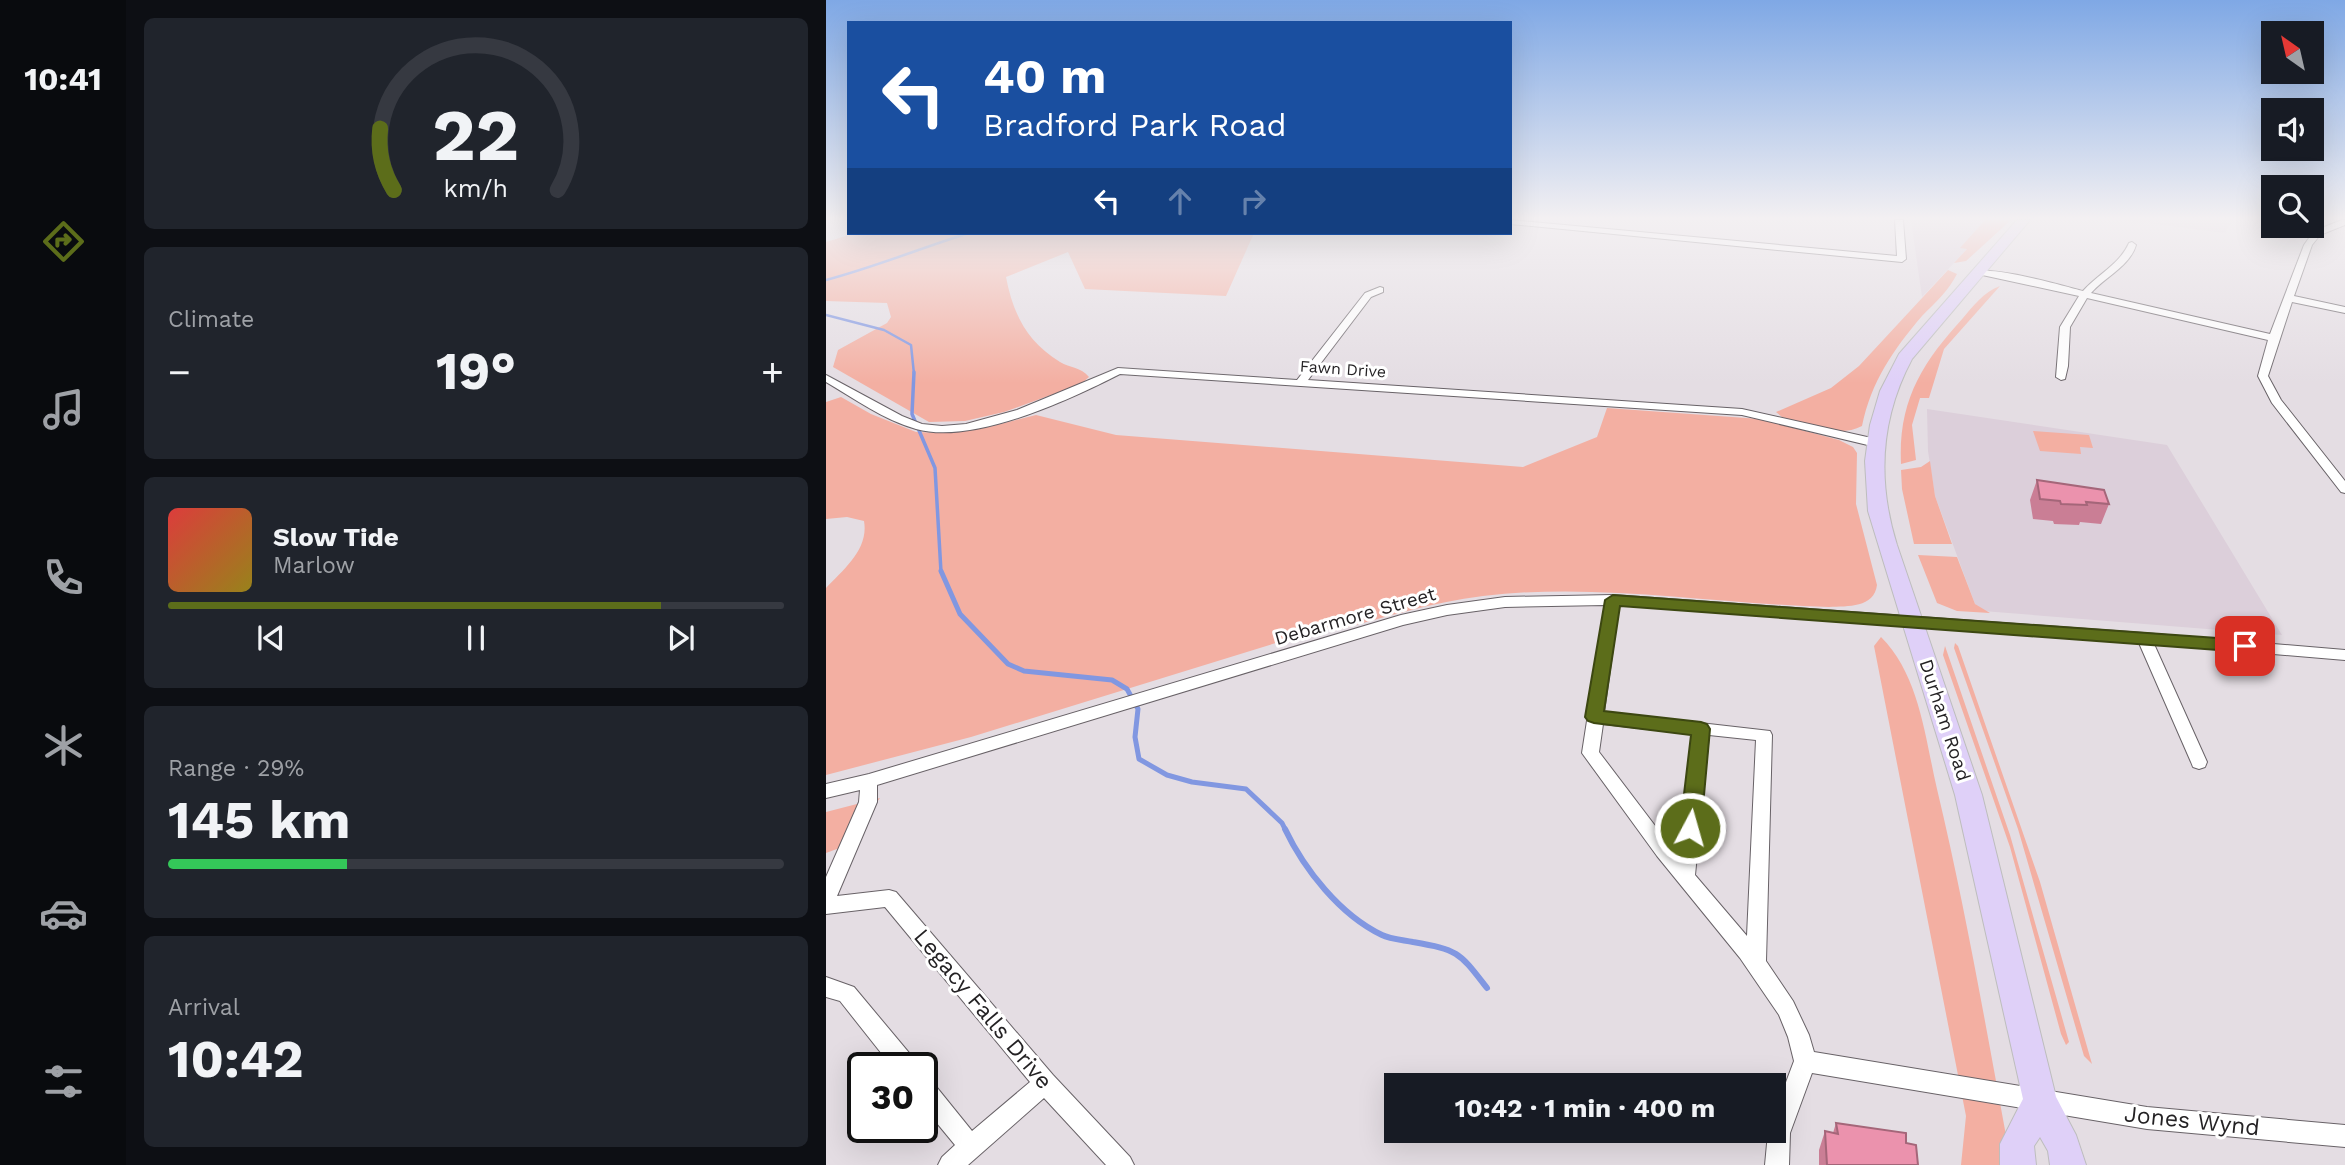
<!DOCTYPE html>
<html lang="en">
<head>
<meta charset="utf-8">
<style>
	body { margin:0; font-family:"Work Sans",sans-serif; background:#20242c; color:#f1f3f6; height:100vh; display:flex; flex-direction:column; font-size:26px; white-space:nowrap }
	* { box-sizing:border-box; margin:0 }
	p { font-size:23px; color:#9ea1a6 }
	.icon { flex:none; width:38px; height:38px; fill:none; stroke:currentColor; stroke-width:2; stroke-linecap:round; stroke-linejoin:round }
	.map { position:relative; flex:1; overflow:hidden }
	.drawer { display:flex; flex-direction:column; gap:18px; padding:18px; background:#0d0f14; width:700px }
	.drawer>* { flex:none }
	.guide { position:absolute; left:21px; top:21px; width:665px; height:214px; border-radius:0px; box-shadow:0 7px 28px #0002; background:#1a4fa0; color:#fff; overflow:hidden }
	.needle { width:46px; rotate:326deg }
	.fabs { position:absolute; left:1435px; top:21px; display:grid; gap:14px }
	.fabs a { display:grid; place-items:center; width:63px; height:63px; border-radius:0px; background:#171b24; box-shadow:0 7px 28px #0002; font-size:35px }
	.speed { position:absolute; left:21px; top:1052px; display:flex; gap:14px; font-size:35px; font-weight:700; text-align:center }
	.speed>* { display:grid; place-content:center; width:91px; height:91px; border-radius:50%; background:#171b24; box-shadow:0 7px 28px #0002; line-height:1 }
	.speed .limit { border:4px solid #111; border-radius:10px; background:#fff; color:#111 }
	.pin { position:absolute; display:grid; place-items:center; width:60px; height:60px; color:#fff; margin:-30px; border-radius:14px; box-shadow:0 4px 10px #0006 }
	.me { position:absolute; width:77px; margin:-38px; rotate:6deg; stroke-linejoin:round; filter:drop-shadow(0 0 5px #0008) }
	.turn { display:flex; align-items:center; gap:24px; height:147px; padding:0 21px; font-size:32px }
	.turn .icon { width:91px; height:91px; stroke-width:2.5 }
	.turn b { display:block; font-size:49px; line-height:60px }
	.lanes { display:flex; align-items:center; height:66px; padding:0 21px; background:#0003; justify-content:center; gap:35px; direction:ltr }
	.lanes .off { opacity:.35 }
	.big { font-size:52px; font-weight:700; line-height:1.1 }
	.drawer .card { flex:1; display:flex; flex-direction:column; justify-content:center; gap:10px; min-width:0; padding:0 24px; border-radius:10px; background:#20242c }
	.drawer .dial { align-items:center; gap:0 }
	.dial svg { height:182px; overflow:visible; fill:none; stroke:#363941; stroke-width:7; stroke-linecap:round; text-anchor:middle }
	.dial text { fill:#f1f3f6; stroke:none }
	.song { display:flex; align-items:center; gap:21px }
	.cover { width:84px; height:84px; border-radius:10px; background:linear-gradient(135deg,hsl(0 70% 55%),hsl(50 70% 35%)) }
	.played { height:7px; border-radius:4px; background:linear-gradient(90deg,#5c6d1a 80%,#363941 80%) }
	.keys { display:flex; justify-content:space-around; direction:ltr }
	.heat { display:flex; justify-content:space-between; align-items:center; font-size:38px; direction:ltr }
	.charge { height:10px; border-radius:5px; background:linear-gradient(90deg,#34c759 29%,#363941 0) }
	.trip { position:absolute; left:558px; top:1073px; width:402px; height:70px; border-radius:0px; background:#171b24; box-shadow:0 7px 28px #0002; font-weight:700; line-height:70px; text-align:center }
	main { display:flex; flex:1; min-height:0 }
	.dock { display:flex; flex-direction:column; width:126px; justify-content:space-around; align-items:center; background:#090b0e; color:#9ea1a6 }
	.dock .icon { width:49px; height:49px }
	.dock .current { color:#5c6d1a }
	.dock b { font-size:32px; color:#f1f3f6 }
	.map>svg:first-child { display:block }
	.built { fill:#dccfda }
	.green { fill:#f3afa2 }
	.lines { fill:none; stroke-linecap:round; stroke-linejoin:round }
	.stream-far3 { stroke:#8197e1; stroke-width:2.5 }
	.stream-far2 { stroke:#8197e1; stroke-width:3.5 }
	.stream-far1 { stroke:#8197e1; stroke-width:5 }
	.stream { stroke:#8197e1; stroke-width:6 }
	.street-casing { stroke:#686267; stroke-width:2 }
	.primary-casing { stroke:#bdbdbd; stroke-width:2 }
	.street { fill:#fff; fill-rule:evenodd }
	.primary { fill:#dfd0f8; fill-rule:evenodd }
	.wall { fill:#ca7e95 }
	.building { fill:#eb92ad; stroke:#a46679; stroke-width:2 }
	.route { fill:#5c6d1a; stroke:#3c4711; stroke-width:2 }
	.labels { text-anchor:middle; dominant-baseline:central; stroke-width:6; stroke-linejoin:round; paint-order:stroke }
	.far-street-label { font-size:16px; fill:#242224; stroke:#fff }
	.street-label { font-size:19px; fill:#242224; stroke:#fff }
	.near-street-label { font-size:23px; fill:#242224; stroke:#fff }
</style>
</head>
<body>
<main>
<nav class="dock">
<b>10:41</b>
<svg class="icon current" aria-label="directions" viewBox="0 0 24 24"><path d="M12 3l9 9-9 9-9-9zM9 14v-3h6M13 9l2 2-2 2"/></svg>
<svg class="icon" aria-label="music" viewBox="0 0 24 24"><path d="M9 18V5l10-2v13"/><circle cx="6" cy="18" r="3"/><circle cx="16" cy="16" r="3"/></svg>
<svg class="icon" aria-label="phone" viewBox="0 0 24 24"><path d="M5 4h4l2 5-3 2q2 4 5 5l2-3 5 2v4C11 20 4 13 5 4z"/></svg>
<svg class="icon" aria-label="climate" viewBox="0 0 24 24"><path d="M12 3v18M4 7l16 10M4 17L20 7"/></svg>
<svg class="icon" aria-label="car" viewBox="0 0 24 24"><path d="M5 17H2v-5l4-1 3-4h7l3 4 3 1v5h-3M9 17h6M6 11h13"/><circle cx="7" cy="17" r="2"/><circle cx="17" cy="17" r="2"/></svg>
<svg class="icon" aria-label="filters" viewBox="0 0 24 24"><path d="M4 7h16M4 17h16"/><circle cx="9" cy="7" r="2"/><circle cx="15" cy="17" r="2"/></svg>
</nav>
<section class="drawer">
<div class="card dial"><svg viewBox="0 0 100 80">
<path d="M14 69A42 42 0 1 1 86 69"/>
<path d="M14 69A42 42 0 0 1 8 42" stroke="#5c6d1a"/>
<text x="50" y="56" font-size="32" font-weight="700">22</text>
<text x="50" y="72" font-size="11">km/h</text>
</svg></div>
<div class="card"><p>Climate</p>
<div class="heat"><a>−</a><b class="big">19°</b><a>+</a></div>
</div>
<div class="card">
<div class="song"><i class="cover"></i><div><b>Slow Tide</b><p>Marlow</p></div></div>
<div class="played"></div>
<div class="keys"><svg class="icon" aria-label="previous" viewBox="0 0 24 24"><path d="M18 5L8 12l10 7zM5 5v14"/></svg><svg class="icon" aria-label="pause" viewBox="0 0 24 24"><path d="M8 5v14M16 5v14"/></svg><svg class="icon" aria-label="next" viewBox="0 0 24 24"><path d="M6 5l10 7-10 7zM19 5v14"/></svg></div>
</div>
<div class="card"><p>Range · 29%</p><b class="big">145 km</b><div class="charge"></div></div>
<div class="card"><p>Arrival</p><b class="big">10:42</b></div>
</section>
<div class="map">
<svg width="1519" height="1165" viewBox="0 0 1519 1165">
	<rect width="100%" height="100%" fill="#e4dde3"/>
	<path class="built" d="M 1085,220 L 1159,220 L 1135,248 L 1141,249 L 1096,297 Z
		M 1299,220 L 1407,220 L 1399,233 Z
		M 1101,409 L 1341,445 L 1456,635 L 1157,611 L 1149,604 L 1109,496 L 1102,451 Z"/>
	<path class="green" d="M 1159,220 L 1185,220 L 1140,261 L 1128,263 L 1141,249 L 1134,248 Z
		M 30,233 L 428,233 L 400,296 L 259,289 L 242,252 L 180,277 C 187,314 201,342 234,362 C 244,368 255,367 263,377 L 255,384 L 178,412 L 139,421 L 103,422 L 7,367 L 12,350 L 61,323 L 65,317 L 61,303 L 0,301 L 0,242 Z
		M 1122,270 L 1131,274 C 1123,290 1109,303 1096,316 C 1067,350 1045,382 1036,426 C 1012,439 981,424 956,417 L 950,412 L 1005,388 L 1033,366 Z
		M 1174,286 L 1118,349 L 1103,398 L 1094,398 L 1086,425 L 1090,460 L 1075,464 C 1072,401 1096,363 1137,318 C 1147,306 1158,292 1174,286 Z
		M 15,397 L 45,414 L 90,432 L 116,433 L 162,427 L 210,415 L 290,435 L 697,467 L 771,437 L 781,408 L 934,419 L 1013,440 L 1027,447 L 1031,453 L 1030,504 L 1051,585 C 1048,608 1022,606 1003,607 C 888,604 772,582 657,596 C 606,602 557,618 507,631 L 505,626 L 145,737 L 0,775 L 0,588 C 18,569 43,549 38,521 L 21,517 L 0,519 L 0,402 Z
		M 1207,431 L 1263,435 L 1267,448 L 1254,447 L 1255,454 L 1214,451 Z
		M 1104,461 L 1109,496 L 1126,544 L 1088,544 L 1076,489 L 1075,470 L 1095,467 Z
		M 1092,555 L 1131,557 L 1149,604 L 1164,613 L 1131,611 L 1111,603 Z
		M 1055,637 C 1094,676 1099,738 1111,789 C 1138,902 1158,1016 1179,1130 L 1181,1165 L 1135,1165 L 1140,1116 L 1048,646 Z
		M 1129,643 L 1132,646 L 1214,882 L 1266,1064 L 1258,1056 L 1192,829 L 1128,648 Z
		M 1119,646 L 1184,835 L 1243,1042 L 1240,1045 L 1235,1034 L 1184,847 L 1117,655 Z
		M 54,798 L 19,846 L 0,853 L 0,812 Z"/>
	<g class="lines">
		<path class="stream-far3" d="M 0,280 C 49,267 95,248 143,233
			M 0,315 L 58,330 L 85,345 L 88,374"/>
		<path class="stream-far2" d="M 88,372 L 86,414 L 109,468 L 115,572"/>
		<path class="stream-far1" d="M 115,571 L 134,614 L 182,664 L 198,671 L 286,680 L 301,689 L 312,709 L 309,737 L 313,759 L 341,775 L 366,782 L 420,789 L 456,823 L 460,831"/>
		<path class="stream" d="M 459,829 C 478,869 514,915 556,935 C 564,939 577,940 587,942 C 633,950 633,952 661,988"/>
		<defs>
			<path id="street" d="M 684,220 L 1071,256 L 1069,220 L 1077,220 L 1080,259 L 1076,262 L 684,224 Z
				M 1516,220 L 1519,220 L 1519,225 L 1494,235 L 1486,245 L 1468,296 L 1519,307 L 1519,313 L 1466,302 L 1442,376 L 1455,400 L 1519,481 L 1519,493 L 1515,492 L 1446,403 L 1432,376 L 1442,340 L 1261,298 L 1244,327 L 1242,366 L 1239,379 L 1235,380 L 1230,377 L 1234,327 L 1253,296 L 1147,273 C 1162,264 1237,286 1257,291 C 1272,274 1294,264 1303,243 L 1306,242 L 1310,245 C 1304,266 1279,277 1265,293 L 1444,334 L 1478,245 L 1488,231 Z
				M 554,287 L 557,288 L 557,292 L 545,297 L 482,380 L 916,409 L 1050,439 L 1056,443 L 1050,447 L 916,415 L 294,374 C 243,400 147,445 90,429 C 58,420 29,399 0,382 L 0,375 L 76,416 L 96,424 L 116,426 L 140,424 L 191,410 L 292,368 L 471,380 L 539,293 Z
				M 787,595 L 1318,633 L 1519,650 L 1519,660 L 1328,644 L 1381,762 L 1379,767 L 1373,769 L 1367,767 L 1365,762 L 1313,643 L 793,605 L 778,712 L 944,731 L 946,735 L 940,961 L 967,1001 L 983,1035 L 988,1052 L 1321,1107 L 1519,1125 L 1519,1147 L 1321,1129 L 986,1073 L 964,1133 L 963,1165 L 939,1165 L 942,1133 L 943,1130 L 948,1130 L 948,1114 L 968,1061 L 962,1037 L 953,1015 L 914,958 L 831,856 L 756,753 L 779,605 L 679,607 L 621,615 L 577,625 L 51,785 L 51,802 L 11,896 L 63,890 L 70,892 L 227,1075 L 304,1157 L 308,1165 L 280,1165 L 218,1098 L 142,1165 L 112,1165 L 116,1157 L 129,1145 L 96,1105 L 96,1076 L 104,1079 L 146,1131 L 204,1082 L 59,907 L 0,914 L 0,877 L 33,802 L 34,790 L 0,798 L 0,784 L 43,774 L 575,615 L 621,605 L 679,597 ZM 777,724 L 866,734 L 852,856 L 773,752 ZM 883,735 L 930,740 L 921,936 L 869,875 Z
				M 0,977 L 28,987 L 89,1060 L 92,1068 L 67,1068 L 14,1001 L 0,997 Z"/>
			<path id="primary" d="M 1191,220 L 1204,220 L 1086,359 C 1054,419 1051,481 1071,545 L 1156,795 L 1230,1097 L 1250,1135 L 1260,1165 L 1224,1165 L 1222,1151 L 1214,1137 L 1208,1146 L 1210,1165 L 1174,1165 L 1174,1144 L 1197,1099 L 1129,795 L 1042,511 L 1039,461 L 1044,425 L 1054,391 L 1073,354 Z"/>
		</defs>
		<use href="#street" class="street-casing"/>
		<use href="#primary" class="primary-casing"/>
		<use href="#street" class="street"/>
		<use href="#primary" class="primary"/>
	</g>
	<path class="wall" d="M 1211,480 L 1283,504 L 1275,524 L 1254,522 L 1253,525 L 1228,524 L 1227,521 L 1207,519 L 1204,500 Z
		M 1010,1123 L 1080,1143 L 1092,1165 L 993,1165 L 993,1150 L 999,1131 L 1007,1133 Z"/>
	<path class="building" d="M 1211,480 L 1278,490 L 1283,504 L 1260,502 L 1261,505 L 1235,504 L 1234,501 L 1214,499 Z
		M 1010,1123 L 1080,1133 L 1080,1143 L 1090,1145 L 1092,1165 L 1001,1165 L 999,1131 L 1012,1134 Z"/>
	<linearGradient id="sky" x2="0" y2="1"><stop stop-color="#7fa8e5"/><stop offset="0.57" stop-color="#f3f0f2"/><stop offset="1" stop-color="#f3f0f2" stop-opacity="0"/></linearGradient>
	<rect width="1519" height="383" fill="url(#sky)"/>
	<path class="route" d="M 787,595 L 1419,640 L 1427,646 L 1419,652 L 794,606 L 778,711 L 875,722 L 881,724 L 884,729 L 875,828 L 872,834 L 864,836 L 857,834 L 854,828 L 865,735 L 768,723 L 762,721 L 759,717 L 779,600 Z"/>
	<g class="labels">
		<g class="far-street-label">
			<text transform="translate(517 369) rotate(4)">Fawn Drive</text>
		</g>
		<g class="street-label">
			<text transform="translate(529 616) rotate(-16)">Debarmore Street</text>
			<text transform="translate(1119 720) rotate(72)">Durham Road</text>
		</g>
		<g class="near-street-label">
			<text transform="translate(157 1009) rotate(50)">Legacy Falls Drive</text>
			<text transform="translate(1366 1121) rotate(6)">Jones Wynd</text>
		</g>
	</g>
</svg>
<div class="fabs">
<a><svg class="needle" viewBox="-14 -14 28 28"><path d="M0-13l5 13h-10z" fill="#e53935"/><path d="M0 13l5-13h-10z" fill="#9ea1a6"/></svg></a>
<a><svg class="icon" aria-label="sound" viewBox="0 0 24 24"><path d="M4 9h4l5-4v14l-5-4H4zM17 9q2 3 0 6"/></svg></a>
<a><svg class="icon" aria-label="search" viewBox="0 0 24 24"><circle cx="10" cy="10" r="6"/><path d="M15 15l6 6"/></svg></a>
</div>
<div class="speed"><div class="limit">30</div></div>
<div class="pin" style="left:1419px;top:646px;background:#d93025"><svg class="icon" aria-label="arrive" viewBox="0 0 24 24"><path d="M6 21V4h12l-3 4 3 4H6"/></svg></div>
<svg class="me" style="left:864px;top:828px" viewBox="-20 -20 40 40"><circle r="17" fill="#5c6d1a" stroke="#fff" stroke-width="3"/><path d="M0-11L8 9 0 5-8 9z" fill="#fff"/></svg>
<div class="trip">10:42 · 1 min · 400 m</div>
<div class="guide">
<div class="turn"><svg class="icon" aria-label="left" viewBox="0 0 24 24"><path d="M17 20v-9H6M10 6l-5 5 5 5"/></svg><div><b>40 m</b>Bradford Park Road</div></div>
<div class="lanes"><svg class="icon" aria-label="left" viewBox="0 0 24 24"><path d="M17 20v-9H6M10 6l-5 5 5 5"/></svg><svg class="icon off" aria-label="ahead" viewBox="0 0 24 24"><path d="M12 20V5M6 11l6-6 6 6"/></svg><svg class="icon off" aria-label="right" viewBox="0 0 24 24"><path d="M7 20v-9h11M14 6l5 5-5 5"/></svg></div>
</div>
</div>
</main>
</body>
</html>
